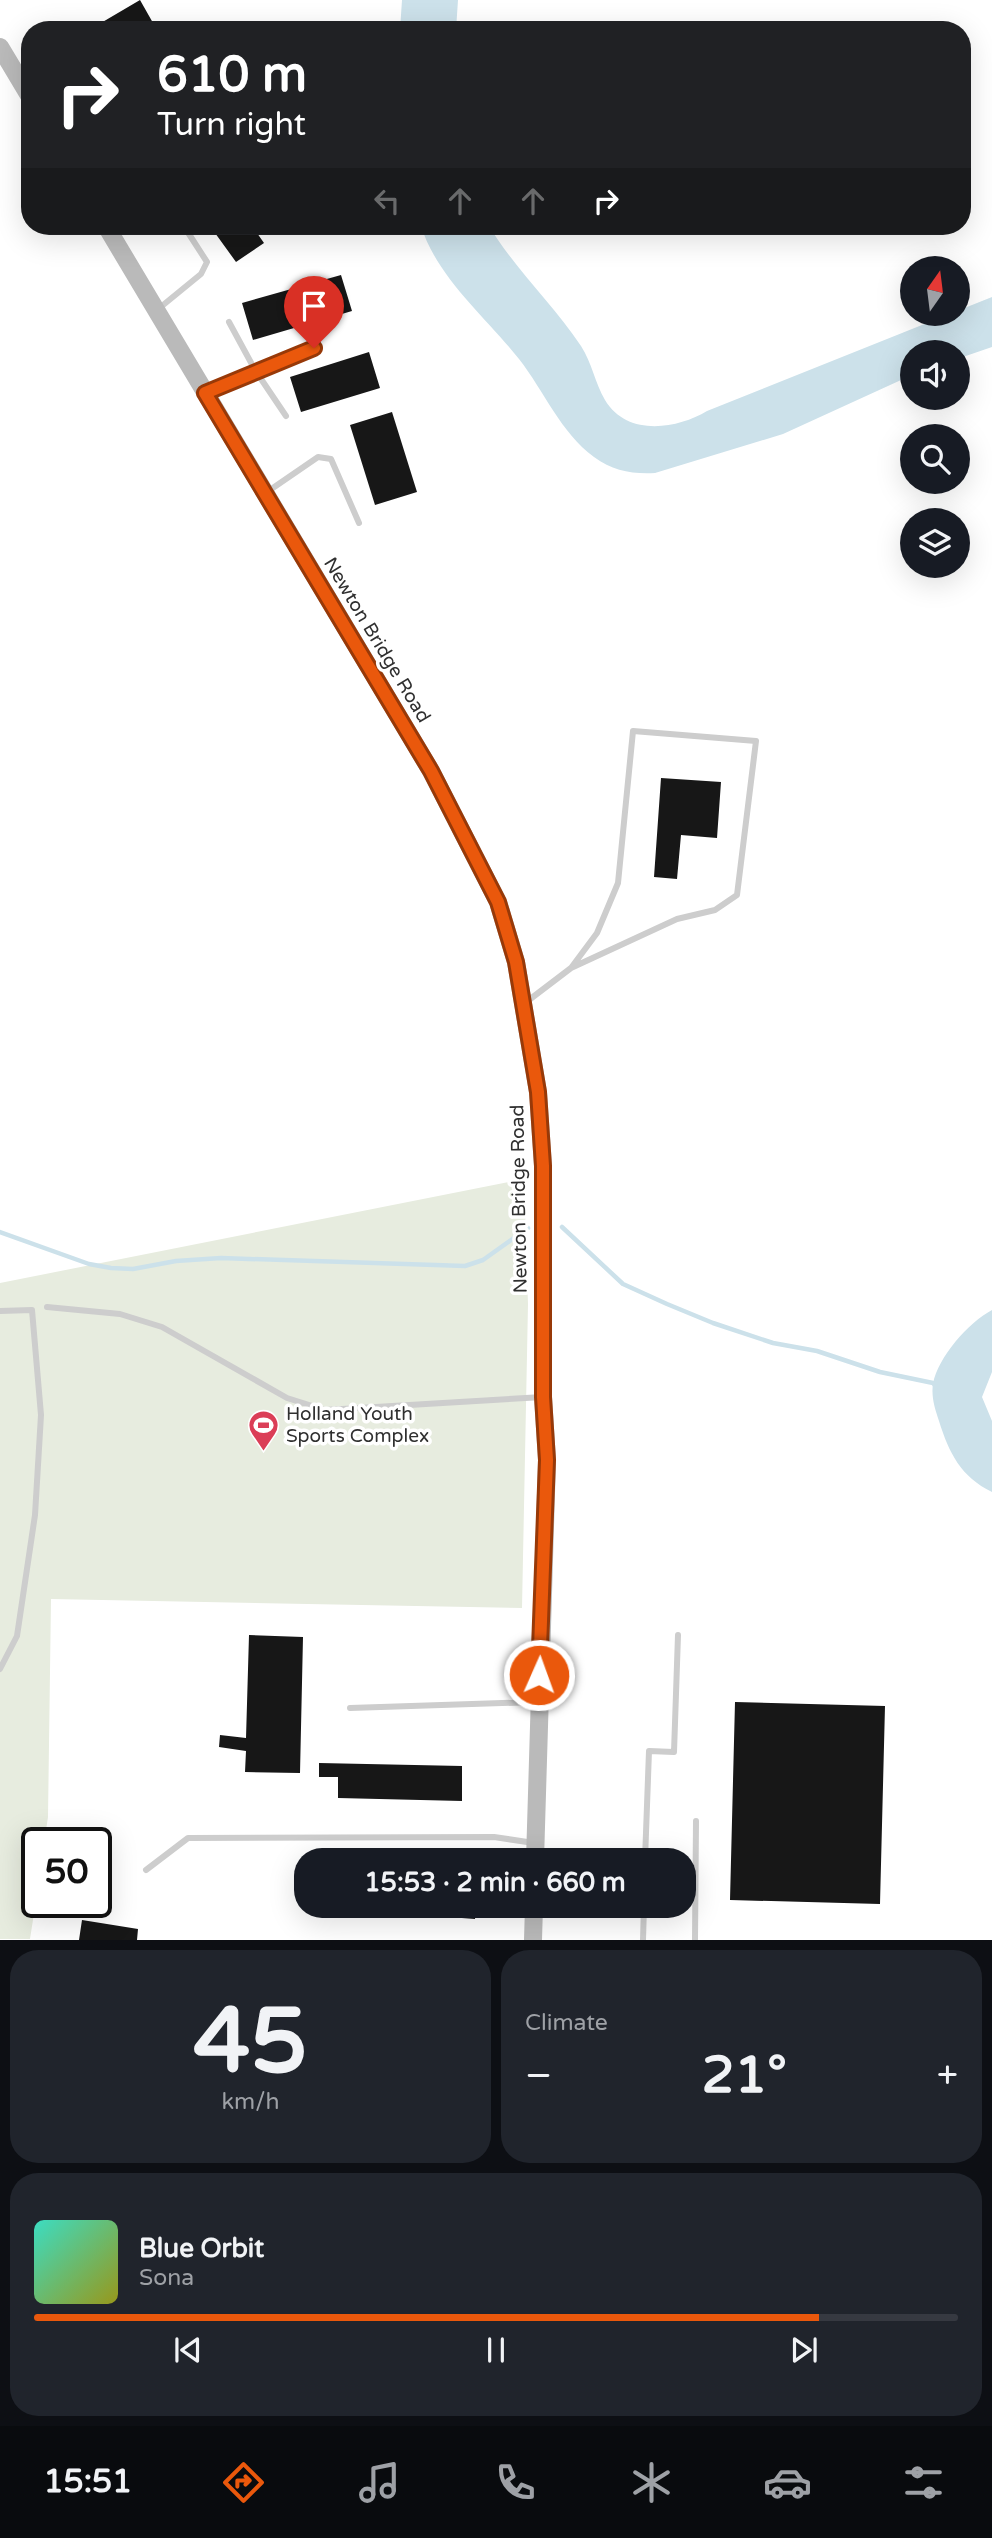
<!DOCTYPE html>
<html lang="en">
<head>
<meta charset="utf-8">
<style>
	body { margin:0; font-family:"Varela Round",sans-serif; background:#20242c; color:#f1f3f6; height:100vh; display:flex; flex-direction:column; font-size:26px; white-space:nowrap }
	* { box-sizing:border-box; margin:0 }
	p { font-size:23px; color:#9ea1a6 }
	.icon { flex:none; width:38px; height:38px; fill:none; stroke:currentColor; stroke-width:2; stroke-linecap:round; stroke-linejoin:round }
	.map { position:relative; height:1940px; overflow:hidden }
	.sheet { display:flex; flex-direction:column; gap:10px; padding:10px; background:#0d0f14; flex:1 }
	.sheet>* { flex:none }
	.guide { position:absolute; left:21px; top:21px; width:950px; height:214px; border-radius:28px; box-shadow:0 7px 28px #0002; background:#202124; color:#fff; overflow:hidden }
	.needle { width:46px; rotate:14deg }
	.tools { position:absolute; left:900px; top:256px; display:grid; gap:14px }
	.tools a { display:grid; place-items:center; width:70px; height:70px; border-radius:50%; background:#171b24; box-shadow:0 7px 28px #0002; font-size:35px }
	.speed { position:absolute; left:21px; top:1827px; display:flex; gap:14px; font-size:35px; font-weight:700; text-align:center }
	.speed>* { display:grid; place-content:center; width:91px; height:91px; border-radius:50%; background:#171b24; box-shadow:0 7px 28px #0002; line-height:1 }
	.speed .limit { border:4px solid #111; border-radius:10px; background:#fff; color:#111 }
	.pin { position:absolute; display:grid; place-items:center; width:60px; height:60px; color:#fff; margin:-72px -30px; border-radius:50% 50% 50% 0; rotate:-45deg; box-shadow:0 0 7px #0007 }
	.pin .icon { rotate:45deg }
	.me { position:absolute; width:77px; margin:-38px; rotate:2deg; stroke-linejoin:round; filter:drop-shadow(0 0 5px #0008) }
	.turn { display:flex; align-items:center; gap:24px; height:147px; padding:0 21px; font-size:32px }
	.turn .icon { width:91px; height:91px; stroke-width:2.5 }
	.turn b { display:block; font-size:49px; line-height:60px }
	.lanes { display:flex; align-items:center; height:66px; padding:0 21px; background:#0003; justify-content:center; gap:35px; direction:ltr }
	.lanes .off { opacity:.35 }
	.big { font-size:52px; font-weight:700; line-height:1.1 }
	.sheet .card { flex:1; display:flex; flex-direction:column; justify-content:center; gap:10px; min-width:0; padding:0 24px; border-radius:28px; background:#20242c }
	.sheet .dial { align-items:center; gap:0 }
	.dial b { font-size:91px; line-height:1 }
	.song { display:flex; align-items:center; gap:21px }
	.cover { width:84px; height:84px; border-radius:10px; background:linear-gradient(135deg,hsl(170 70% 55%),hsl(60 70% 35%)) }
	.played { height:7px; border-radius:4px; background:linear-gradient(90deg,#ea580c 85%,#363941 85%) }
	.keys { display:flex; justify-content:space-around; direction:ltr }
	.heat { display:flex; justify-content:space-between; align-items:center; font-size:38px; direction:ltr }
	.sheet .tiles { flex:1; display:grid; gap:10px; grid-template-columns:1fr 1fr }
	.card:last-child { grid-column:span 2 }
	.trip { position:absolute; left:294px; top:1848px; width:402px; height:70px; border-radius:28px; background:#171b24; box-shadow:0 7px 28px #0002; font-weight:700; line-height:70px; text-align:center }
	.menu { display:flex; height:112px; justify-content:space-around; align-items:center; background:#090b0e; color:#9ea1a6 }
	.menu .icon { width:49px; height:49px }
	.menu .current { color:#ea580c }
	.menu b { font-size:32px; color:#f1f3f6 }
	.map>svg:first-child { display:block }
	.green { fill:#e7ecdf }
	.water { fill:#cce1ea }
	.lines { fill:none; stroke-linecap:round; stroke-linejoin:round }
	.stream { stroke:#cce1ea; stroke-width:4.5 }
	.building { fill:#171717 }
	.lane { stroke:#cdcdcd; stroke-width:6 }
	.secondary { stroke:#bababa; stroke-width:18 }
	.route-casing { stroke:#983908; stroke-width:18 }
	.route { stroke:#ea580c; stroke-width:12 }
	.labels { text-anchor:middle; dominant-baseline:central; stroke-width:7; stroke-linejoin:round; paint-order:stroke }
	.street-label { font-size:19px; fill:#303030; stroke:#fff }
	.poi-label { font-size:19px; fill:#303030; stroke:#fff; text-anchor:start }
</style>
</head>
<body>
<div class="map">
<svg width="992" height="1940" viewBox="0 0 992 1940">
	<rect width="100%" height="100%" fill="#fff"/>
	<path class="green" d="M 524,1179 L 528,1304 L 522,1608 L 51,1599 L 48,1817 L 44,1843 L 37,1843 L 37,1894 L 30,1939 L 0,1939 L 0,1283 Z"/>
	<path class="water" d="M 402,0 L 458,0 L 456,30 L 400,30 Z
		M 421,226 L 489,226 C 515,269 553,304 581,346 C 592,363 595,383 605,400 C 627,437 677,429 707,411 L 992,297 L 992,347 L 957,359 L 957,352 L 912,352 L 912,375 L 783,434 L 655,473 C 631,474 613,471 594,457 C 561,433 544,391 519,359 C 486,317 438,279 421,226 Z
		M 992,1310 L 992,1372 L 982,1397 L 992,1421 L 992,1492 C 961,1477 949,1453 939,1421 C 935,1409 931,1397 933,1384 C 938,1357 968,1323 992,1310 Z"/>
	<g class="lines">
		<path class="stream" d="M 562,1227 L 623,1284 L 667,1304 L 713,1323 L 773,1343 L 817,1351 L 880,1372 L 933,1383 L 936,1387
			M 0,1232 L 89,1264 L 111,1268 L 133,1269 L 176,1261 L 221,1258 L 465,1266 L 483,1260 L 528,1228"/>
	</g>
	<path class="building" d="M 140,0 L 157,30 L 89,30 Z
		M 210,226 L 252,226 L 264,243 L 236,262 Z
		M 341,275 L 352,311 L 253,340 L 242,303 Z
		M 369,352 L 380,388 L 301,412 L 290,377 Z
		M 392,412 L 417,492 L 375,505 L 350,425 Z
		M 661,778 L 721,782 L 717,838 L 681,835 L 677,879 L 654,877 Z
		M 249,1635 L 303,1637 L 300,1773 L 245,1772 L 246,1751 L 219,1747 L 220,1735 L 246,1738 Z
		M 735,1702 L 885,1706 L 880,1904 L 730,1900 Z
		M 319,1763 L 462,1766 L 462,1801 L 338,1798 L 338,1777 L 319,1777 Z
		M 422,1906 L 476,1906 L 475,1919 L 422,1915 Z
		M 82,1920 L 138,1929 L 137,1940 L 79,1940 Z"/>
	<g class="lines">
		<path class="lane" d="M 157,310 L 201,274 L 207,262 L 187,231
			M 229,322 L 255,370 L 286,416
			M 207,392 L 314,348
			M 267,492 L 318,457 L 331,459 L 359,523
			M 525,1003 L 571,968 L 597,933 L 618,883 L 633,731 L 756,741 L 737,895 L 715,910 L 677,919 L 571,968
			M 47,1307 L 120,1314 L 162,1327 L 287,1398 L 325,1410 L 543,1397
			M 0,1311 L 32,1310 L 41,1415 L 35,1515 L 17,1636 L 0,1669
			M 350,1708 L 536,1702
			M 645,1860 L 649,1751 L 674,1752 L 678,1635
			M 146,1870 L 188,1838 L 494,1837 L 534,1843
			M 643,1940 L 644,1906
			M 695,1940 L 696,1821"/>
		<path class="secondary" d="M 0,47 L 30,97
			M 106,226 L 431,771 L 498,902 L 516,962 L 538,1092 L 543,1166 L 543,1397 L 547,1460 L 535,1860
			M 533,1940 L 534,1906"/>
	</g>
	<g class="lines">
		<defs>
			<path id="route" d="M 314,348 L 205,393 L 431,771 L 498,902 L 516,962 L 538,1092 L 543,1166 L 543,1397 L 547,1460 L 539,1675"/>
		</defs>
		<use href="#route" class="route-casing"/>
		<use href="#route" class="route"/>
	</g>
	<defs>
		<symbol id="stadium-pin" viewBox="-11 -11 22 30"><path d="M0 17L-7.5 6A9.5 9.5 0 1 1 7.5 6Z" fill="#db3e57" stroke="#fff"/><path d="M0-5a6.5 5 0 1 0 0 10a6.5 5 0 1 0 0-10ZM-3.5-1.8h7v3.6h-7Z" fill="#fff"/></symbol>
	</defs>
	<g fill-rule="evenodd">
		<use href="#stadium-pin" x="246" y="1408" width="35" height="47"/>
	</g>
	<g class="labels">
		<g class="street-label">
			<text transform="translate(377 640) rotate(59)">Newton Bridge Road</text>
			<text transform="translate(519 1199) rotate(-91)">Newton Bridge Road</text>
		</g>
		<g class="poi-label">
			<text x="286" y="1414">Holland Youth<tspan x="286" dy="22">Sports Complex</tspan></text>
		</g>
	</g>
</svg>
<div class="tools">
<a><svg class="needle" viewBox="-14 -14 28 28"><path d="M0-13l5 13h-10z" fill="#e53935"/><path d="M0 13l5-13h-10z" fill="#9ea1a6"/></svg></a>
<a><svg class="icon" aria-label="sound" viewBox="0 0 24 24"><path d="M4 9h4l5-4v14l-5-4H4zM17 9q2 3 0 6"/></svg></a>
<a><svg class="icon" aria-label="search" viewBox="0 0 24 24"><circle cx="10" cy="10" r="6"/><path d="M15 15l6 6"/></svg></a>
<a><svg class="icon" aria-label="layers" viewBox="0 0 24 24"><path d="M12 4l9 5-9 5-9-5zM3 14l9 5 9-5"/></svg></a>
</div>
<div class="speed"><div class="limit">50</div></div>
<div class="pin" style="left:314px;top:348px;background:#d93025"><svg class="icon" aria-label="arrive" viewBox="0 0 24 24"><path d="M6 21V4h12l-3 4 3 4H6"/></svg></div>
<svg class="me" style="left:539px;top:1675px" viewBox="-20 -20 40 40"><circle r="17" fill="#ea580c" stroke="#fff" stroke-width="3"/><path d="M0-11L8 9 0 5-8 9z" fill="#fff"/></svg>
<div class="trip">15:53 · 2 min · 660 m</div>
<div class="guide">
<div class="turn"><svg class="icon" aria-label="right" viewBox="0 0 24 24"><path d="M7 20v-9h11M14 6l5 5-5 5"/></svg><div><b>610 m</b>Turn right</div></div>
<div class="lanes"><svg class="icon off" aria-label="left" viewBox="0 0 24 24"><path d="M17 20v-9H6M10 6l-5 5 5 5"/></svg><svg class="icon off" aria-label="ahead" viewBox="0 0 24 24"><path d="M12 20V5M6 11l6-6 6 6"/></svg><svg class="icon off" aria-label="ahead" viewBox="0 0 24 24"><path d="M12 20V5M6 11l6-6 6 6"/></svg><svg class="icon" aria-label="right" viewBox="0 0 24 24"><path d="M7 20v-9h11M14 6l5 5-5 5"/></svg></div>
</div>
</div>
<section class="sheet">
<div class="tiles">
<div class="card dial"><b>45</b><p>km/h</p></div>
<div class="card"><p>Climate</p>
<div class="heat"><a>−</a><b class="big">21°</b><a>+</a></div>
</div>
<div class="card">
<div class="song"><i class="cover"></i><div><b>Blue Orbit</b><p>Sona</p></div></div>
<div class="played"></div>
<div class="keys"><svg class="icon" aria-label="previous" viewBox="0 0 24 24"><path d="M18 5L8 12l10 7zM5 5v14"/></svg><svg class="icon" aria-label="pause" viewBox="0 0 24 24"><path d="M8 5v14M16 5v14"/></svg><svg class="icon" aria-label="next" viewBox="0 0 24 24"><path d="M6 5l10 7-10 7zM19 5v14"/></svg></div>
</div>
</div>
</section>
<nav class="menu">
<b>15:51</b>
<svg class="icon current" aria-label="directions" viewBox="0 0 24 24"><path d="M12 3l9 9-9 9-9-9zM9 14v-3h6M13 9l2 2-2 2"/></svg>
<svg class="icon" aria-label="music" viewBox="0 0 24 24"><path d="M9 18V5l10-2v13"/><circle cx="6" cy="18" r="3"/><circle cx="16" cy="16" r="3"/></svg>
<svg class="icon" aria-label="phone" viewBox="0 0 24 24"><path d="M5 4h4l2 5-3 2q2 4 5 5l2-3 5 2v4C11 20 4 13 5 4z"/></svg>
<svg class="icon" aria-label="climate" viewBox="0 0 24 24"><path d="M12 3v18M4 7l16 10M4 17L20 7"/></svg>
<svg class="icon" aria-label="car" viewBox="0 0 24 24"><path d="M5 17H2v-5l4-1 3-4h7l3 4 3 1v5h-3M9 17h6M6 11h13"/><circle cx="7" cy="17" r="2"/><circle cx="17" cy="17" r="2"/></svg>
<svg class="icon" aria-label="filters" viewBox="0 0 24 24"><path d="M4 7h16M4 17h16"/><circle cx="9" cy="7" r="2"/><circle cx="15" cy="17" r="2"/></svg>
</nav>
</body>
</html>
